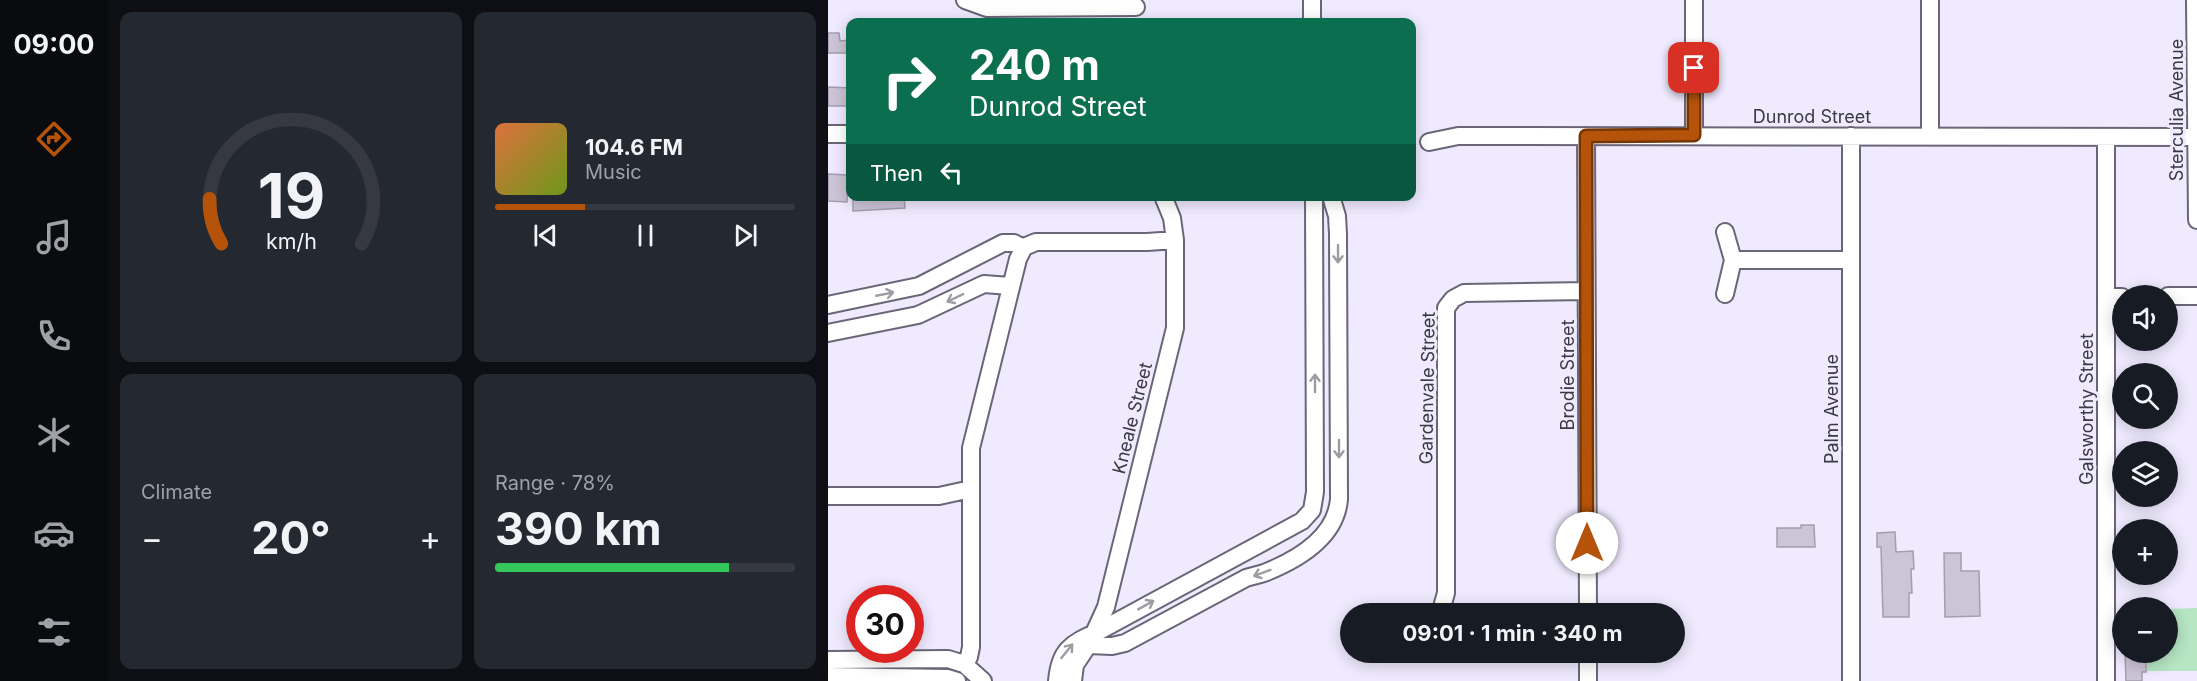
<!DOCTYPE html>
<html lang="en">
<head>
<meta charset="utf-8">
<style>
	body { margin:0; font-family:Inter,sans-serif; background:#242831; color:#f1f3f6; height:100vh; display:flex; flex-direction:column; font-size:22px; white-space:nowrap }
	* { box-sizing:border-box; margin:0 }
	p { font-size:20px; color:#9ea1a6 }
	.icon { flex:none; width:33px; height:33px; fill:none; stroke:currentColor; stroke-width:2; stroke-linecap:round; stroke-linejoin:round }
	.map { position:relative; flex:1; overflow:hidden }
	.panel { display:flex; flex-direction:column; gap:12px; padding:12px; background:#0d0f14; width:720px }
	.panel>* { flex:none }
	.hud { position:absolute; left:18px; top:18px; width:570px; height:183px; border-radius:12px; box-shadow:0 3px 15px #0003; background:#0b6e4f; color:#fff; overflow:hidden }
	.buttons { position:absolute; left:1284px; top:285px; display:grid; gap:12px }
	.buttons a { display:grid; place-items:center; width:66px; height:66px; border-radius:50%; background:#171b24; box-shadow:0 3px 15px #0003; font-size:30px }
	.speed { position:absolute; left:18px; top:585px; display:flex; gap:12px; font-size:30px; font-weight:700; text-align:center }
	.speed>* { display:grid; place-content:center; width:78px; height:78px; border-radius:50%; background:#171b24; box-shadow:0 3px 15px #0003; line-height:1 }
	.speed .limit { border:9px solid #d22; background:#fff; color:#111 }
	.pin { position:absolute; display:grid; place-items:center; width:51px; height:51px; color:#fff; margin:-26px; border-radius:12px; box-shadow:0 3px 9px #0006 }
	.me { position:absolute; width:66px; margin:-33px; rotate:0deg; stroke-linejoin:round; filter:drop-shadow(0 0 4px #0008) }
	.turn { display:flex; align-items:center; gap:21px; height:126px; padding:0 24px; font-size:27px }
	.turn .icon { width:78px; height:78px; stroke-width:2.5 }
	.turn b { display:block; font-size:42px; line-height:51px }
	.then { display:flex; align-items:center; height:57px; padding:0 24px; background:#0003; gap:12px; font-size:22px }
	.big { font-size:45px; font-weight:700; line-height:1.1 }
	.panel .tile { flex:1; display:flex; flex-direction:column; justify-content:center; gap:9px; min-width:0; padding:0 21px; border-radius:12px; background:#242831 }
	.panel .dial { align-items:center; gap:0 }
	.dial svg { height:156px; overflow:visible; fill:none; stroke:#363941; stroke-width:7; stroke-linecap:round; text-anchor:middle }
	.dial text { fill:#f1f3f6; stroke:none }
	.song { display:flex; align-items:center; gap:18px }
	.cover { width:72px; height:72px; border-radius:9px; background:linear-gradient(135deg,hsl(20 70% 55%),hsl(80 70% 35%)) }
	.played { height:6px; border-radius:3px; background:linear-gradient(90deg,#b45309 30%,#363941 30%) }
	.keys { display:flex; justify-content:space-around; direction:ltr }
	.heat { display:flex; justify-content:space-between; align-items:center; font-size:33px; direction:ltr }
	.charge { height:9px; border-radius:4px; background:linear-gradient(90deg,#34c759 78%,#363941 0) }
	.panel .tiles { flex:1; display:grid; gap:12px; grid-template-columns:repeat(2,1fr) }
	.trip { position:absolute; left:512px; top:603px; width:345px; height:60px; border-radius:30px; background:#171b24; box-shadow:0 3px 15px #0003; font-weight:700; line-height:60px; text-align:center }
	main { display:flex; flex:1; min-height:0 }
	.menu { display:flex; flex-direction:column; width:108px; justify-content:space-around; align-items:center; background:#090b0e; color:#9ea1a6 }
	.menu .icon { width:42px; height:42px }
	.menu .current { color:#b45309 }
	.menu b { font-size:27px; color:#f1f3f6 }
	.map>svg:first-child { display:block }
	.green { fill:#b6e6c4 }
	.building { fill:#ccc4d7; stroke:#a49daf; stroke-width:1.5 }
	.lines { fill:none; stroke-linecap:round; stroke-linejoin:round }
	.minor-casing { stroke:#6a6677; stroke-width:20 }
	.minor { stroke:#fff; stroke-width:16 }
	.oneway { stroke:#9d9ca0 }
	.route-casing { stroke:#753606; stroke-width:15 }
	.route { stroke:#b45309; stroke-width:10 }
	.labels { text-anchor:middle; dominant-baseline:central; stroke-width:6; stroke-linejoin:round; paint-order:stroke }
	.street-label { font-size:18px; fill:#3b3941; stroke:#efeafe }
</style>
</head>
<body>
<main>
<nav class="menu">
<b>09:00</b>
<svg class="icon current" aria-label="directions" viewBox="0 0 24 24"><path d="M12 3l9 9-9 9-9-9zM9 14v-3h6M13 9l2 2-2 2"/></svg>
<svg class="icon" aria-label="music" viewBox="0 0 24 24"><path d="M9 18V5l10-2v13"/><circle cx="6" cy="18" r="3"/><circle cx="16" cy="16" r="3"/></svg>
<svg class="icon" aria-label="phone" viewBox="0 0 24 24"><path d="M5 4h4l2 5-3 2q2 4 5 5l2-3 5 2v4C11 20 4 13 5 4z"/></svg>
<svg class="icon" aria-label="climate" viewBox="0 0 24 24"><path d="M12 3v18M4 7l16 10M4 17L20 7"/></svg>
<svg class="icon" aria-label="car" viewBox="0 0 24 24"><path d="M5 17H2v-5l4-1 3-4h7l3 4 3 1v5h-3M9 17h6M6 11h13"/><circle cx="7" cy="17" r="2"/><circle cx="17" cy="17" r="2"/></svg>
<svg class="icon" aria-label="filters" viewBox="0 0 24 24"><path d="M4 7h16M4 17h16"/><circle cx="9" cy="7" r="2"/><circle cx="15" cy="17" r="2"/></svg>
</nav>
<section class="panel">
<div class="tiles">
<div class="tile dial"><svg viewBox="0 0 100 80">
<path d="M14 69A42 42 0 1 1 86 69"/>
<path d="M14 69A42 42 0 0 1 8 46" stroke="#b45309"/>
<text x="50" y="56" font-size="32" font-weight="700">19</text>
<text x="50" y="72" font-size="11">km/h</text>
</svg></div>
<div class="tile">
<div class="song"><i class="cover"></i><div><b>104.6 FM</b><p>Music</p></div></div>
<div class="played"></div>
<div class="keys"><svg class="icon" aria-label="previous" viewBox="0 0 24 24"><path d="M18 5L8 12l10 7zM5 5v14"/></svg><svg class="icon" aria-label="pause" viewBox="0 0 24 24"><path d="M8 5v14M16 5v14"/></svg><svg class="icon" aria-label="next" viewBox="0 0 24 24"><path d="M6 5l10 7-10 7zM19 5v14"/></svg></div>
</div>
<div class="tile"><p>Climate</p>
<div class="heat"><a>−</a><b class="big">20°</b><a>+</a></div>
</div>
<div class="tile"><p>Range · 78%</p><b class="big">390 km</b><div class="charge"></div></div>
</div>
</section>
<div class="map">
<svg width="1369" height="681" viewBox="0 0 1369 681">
	<rect width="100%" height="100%" fill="#efeafe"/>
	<path class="green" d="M 1369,608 L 1369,671 L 1319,671 L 1319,653 L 1340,652 L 1340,609 Z"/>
	<path class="building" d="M 0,33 L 11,33 L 12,41 L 21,40 L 21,53 L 0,53 Z
		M 0,87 L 22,88 L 22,106 L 0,106 Z
		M 0,174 L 20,175 L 19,202 L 0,201 Z
		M 25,196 L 76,196 L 77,208 L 25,211 Z
		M 973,525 L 986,525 L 987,547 L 949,547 L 949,528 L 973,528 Z
		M 1067,532 L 1068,552 L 1085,551 L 1086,569 L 1083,569 L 1084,593 L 1081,593 L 1081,617 L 1055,617 L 1053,547 L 1049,547 L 1049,533 Z
		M 1116,553 L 1133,553 L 1133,571 L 1151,571 L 1152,616 L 1117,617 Z
		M 1297,652 L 1318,652 L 1318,672 L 1314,672 L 1314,681 L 1298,681 Z"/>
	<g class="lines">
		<defs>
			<path id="minor" d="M 137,0 L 159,8 L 308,7
				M 866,0 L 866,135
				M 1102,0 L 1102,136
				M 1367,0 L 1369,220
				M 484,22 L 484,0
				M 0,134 L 22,134
				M 758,136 L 760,614
				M 1023,136 L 1023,681
				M 1278,137 L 1278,681
				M 601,142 L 630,136 L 1368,137
				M 897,232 L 905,260 L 897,294
				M 905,260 L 1023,260
				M 1340,296 L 1369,296
				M 1278,297 L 1294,297
				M 0,305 L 91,286 L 175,243 L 186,243 L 195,248
				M 0,333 L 90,315 L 156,284 L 182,286
				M 0,496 L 111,496 L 143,489
				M 612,614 L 618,593 L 618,308 L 625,299 L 636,293 L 758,291
				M 260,645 L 284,646 L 297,643 L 418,578 C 424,576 430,575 436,573 C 469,560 508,537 511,499 L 510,234 L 509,216 L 503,196
				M 760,652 L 760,681
				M 0,660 L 120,659 L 136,664 L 155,681
				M 136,664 L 141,657 L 143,647 L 143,448 L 190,259 L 196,247 L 208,242 L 319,242 L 347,240
				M 0,676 L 119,678 L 129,681
				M 229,681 C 232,646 246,643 275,629 L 474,521 L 484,510 L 487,492 L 486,196
				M 245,681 L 247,665 L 261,644 L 278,607 L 347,328 L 347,240 L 344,218 L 335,196"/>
		</defs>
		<use href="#minor" class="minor-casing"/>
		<use href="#minor" class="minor"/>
	</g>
	<defs><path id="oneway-shaft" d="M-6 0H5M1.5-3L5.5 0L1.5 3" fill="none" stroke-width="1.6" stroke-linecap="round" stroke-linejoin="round" transform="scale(1.5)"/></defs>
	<g class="oneway">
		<use href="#oneway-shaft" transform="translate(510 254) rotate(90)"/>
		<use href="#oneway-shaft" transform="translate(57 294) rotate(-11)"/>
		<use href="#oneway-shaft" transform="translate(127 298) rotate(154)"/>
		<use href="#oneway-shaft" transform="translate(487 383) rotate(-90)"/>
		<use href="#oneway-shaft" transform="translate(511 449) rotate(90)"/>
		<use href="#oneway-shaft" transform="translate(434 573) rotate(160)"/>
		<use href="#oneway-shaft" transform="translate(318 605) rotate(-29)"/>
		<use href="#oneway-shaft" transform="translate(239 651) rotate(-51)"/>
	</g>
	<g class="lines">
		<defs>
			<path id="route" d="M 759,543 L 758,136 L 866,135 L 866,68"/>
		</defs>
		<use href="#route" class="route-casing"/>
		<use href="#route" class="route"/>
	</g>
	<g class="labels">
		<g class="street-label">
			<text transform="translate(1348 110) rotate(-90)">Sterculia Avenue</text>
			<text x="984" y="116">Dunrod Street</text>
			<text transform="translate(739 375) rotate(-90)">Brodie Street</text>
			<text transform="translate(599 388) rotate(-89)">Gardenvale Street</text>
			<text transform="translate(1003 409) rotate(-90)">Palm Avenue</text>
			<text transform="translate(1258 409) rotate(-90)">Galsworthy Street</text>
			<text transform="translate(304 418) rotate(-76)">Kneale Street</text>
		</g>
	</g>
</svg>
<div class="buttons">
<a><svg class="icon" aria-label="sound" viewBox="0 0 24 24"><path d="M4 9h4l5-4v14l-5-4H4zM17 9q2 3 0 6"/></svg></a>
<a><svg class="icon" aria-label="search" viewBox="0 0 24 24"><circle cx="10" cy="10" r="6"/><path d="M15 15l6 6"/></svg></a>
<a><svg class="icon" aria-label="layers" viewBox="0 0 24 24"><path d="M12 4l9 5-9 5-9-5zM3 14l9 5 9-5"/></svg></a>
<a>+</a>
<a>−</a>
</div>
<div class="speed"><div class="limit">30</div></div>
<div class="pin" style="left:866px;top:68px;background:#d93025"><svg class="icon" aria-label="arrive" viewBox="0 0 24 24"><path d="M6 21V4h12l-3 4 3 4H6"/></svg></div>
<svg class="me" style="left:759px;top:543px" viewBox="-20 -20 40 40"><circle r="19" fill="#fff"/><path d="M0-13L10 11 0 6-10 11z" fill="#b45309"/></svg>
<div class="trip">09:01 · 1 min · 340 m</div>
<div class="hud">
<div class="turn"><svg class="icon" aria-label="right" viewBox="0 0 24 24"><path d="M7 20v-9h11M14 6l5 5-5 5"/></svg><div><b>240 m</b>Dunrod Street</div></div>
<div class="then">Then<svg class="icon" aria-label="left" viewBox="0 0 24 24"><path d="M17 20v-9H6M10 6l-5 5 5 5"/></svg></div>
</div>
</div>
</main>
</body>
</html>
